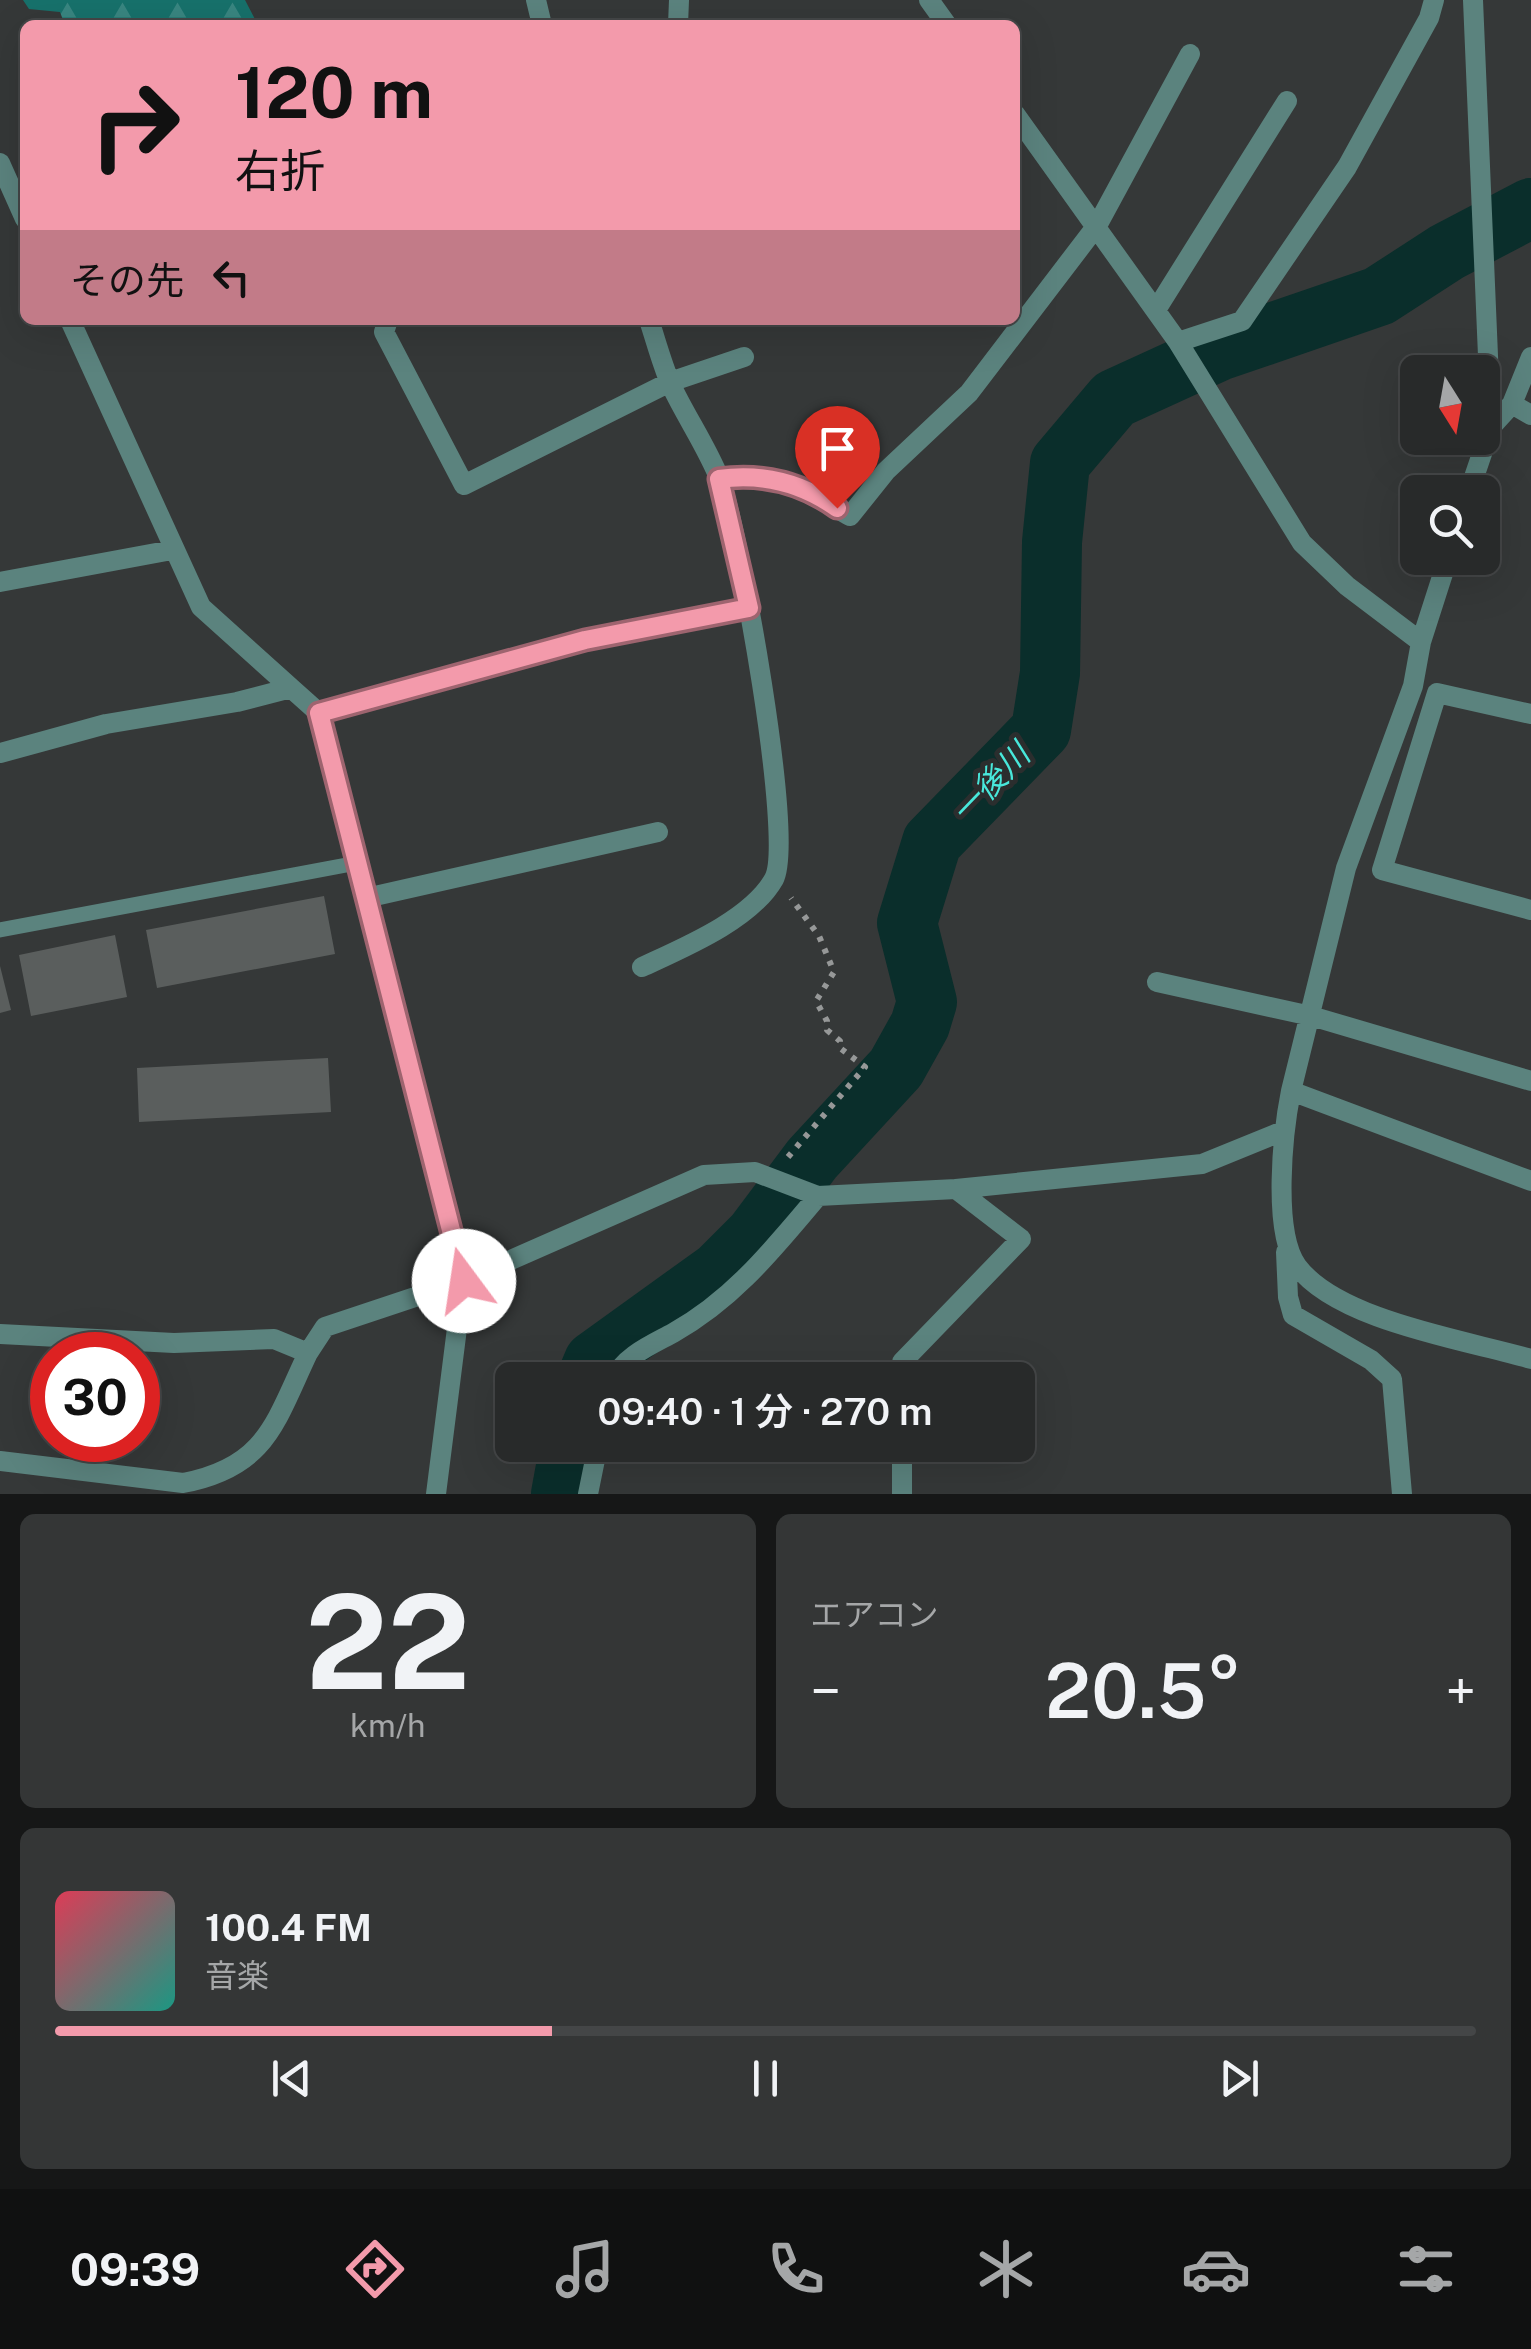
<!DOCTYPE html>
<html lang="ja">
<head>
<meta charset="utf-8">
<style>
	body { margin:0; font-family:"Public Sans","Noto Sans JP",sans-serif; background:#343636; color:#f1f3f6; height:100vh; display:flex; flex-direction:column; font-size:38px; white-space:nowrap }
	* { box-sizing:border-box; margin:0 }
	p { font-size:32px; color:#a5a7a8 }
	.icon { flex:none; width:55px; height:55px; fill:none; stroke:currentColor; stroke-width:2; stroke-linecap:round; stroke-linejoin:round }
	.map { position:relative; height:1494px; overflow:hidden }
	.drawer { display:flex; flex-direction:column; gap:20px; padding:20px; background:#161717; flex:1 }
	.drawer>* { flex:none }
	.guide { position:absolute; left:20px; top:20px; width:1000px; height:305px; border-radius:15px; box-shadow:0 10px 40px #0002,0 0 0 2px #444647; background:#f39aab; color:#111; overflow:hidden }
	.needle { width:65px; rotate:169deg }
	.controls { position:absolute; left:1400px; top:355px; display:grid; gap:20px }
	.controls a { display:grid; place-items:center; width:100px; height:100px; border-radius:15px; background:#282a2a; box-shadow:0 10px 40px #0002,0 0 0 2px #444647; font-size:50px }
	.speed { position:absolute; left:30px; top:1332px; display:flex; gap:20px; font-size:50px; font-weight:700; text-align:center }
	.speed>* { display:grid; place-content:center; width:130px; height:130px; border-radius:50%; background:#282a2a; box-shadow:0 10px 40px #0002,0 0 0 2px #444647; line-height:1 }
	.speed .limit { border:15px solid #d22; background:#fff; color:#111 }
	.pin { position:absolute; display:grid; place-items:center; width:85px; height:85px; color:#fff; margin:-102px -42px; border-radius:50% 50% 50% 0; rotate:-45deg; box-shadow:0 0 10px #0007 }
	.pin .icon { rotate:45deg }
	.me { position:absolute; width:110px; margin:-55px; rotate:346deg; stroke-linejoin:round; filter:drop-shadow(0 0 8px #0008) }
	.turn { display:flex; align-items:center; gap:35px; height:210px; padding:0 50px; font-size:45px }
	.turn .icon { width:130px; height:130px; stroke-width:2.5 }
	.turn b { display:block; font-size:70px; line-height:85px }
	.then { display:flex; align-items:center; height:95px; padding:0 50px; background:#0003; gap:20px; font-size:38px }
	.big { font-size:75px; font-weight:600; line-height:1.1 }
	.drawer .card { flex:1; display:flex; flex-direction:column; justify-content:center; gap:15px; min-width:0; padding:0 35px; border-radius:15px; background:#343636 }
	.drawer .dial { align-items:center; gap:0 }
	.dial b { font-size:130px; line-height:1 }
	.song { display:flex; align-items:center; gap:30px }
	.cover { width:120px; height:120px; border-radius:15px; background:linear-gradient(135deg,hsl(350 70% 55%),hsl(170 70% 35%)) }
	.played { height:10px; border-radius:5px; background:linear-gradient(90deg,#f39aab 35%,#444647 35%) }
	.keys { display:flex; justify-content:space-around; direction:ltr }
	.heat { display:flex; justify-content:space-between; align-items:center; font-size:55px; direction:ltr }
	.drawer .tiles { flex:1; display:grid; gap:20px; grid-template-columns:1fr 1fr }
	.card:last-child { grid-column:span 2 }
	.trip { position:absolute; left:495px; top:1362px; width:540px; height:100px; border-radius:15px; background:#282a2a; box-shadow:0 10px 40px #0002,0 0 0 2px #444647; font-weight:600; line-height:100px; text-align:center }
	.dock { display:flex; height:160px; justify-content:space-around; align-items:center; background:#101111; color:#a5a7a8 }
	.dock .icon { width:70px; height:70px }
	.dock .on { color:#f39aab }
	.dock b { font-size:45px; color:#f1f3f6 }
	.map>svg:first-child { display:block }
	.forest { fill:url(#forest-firs) }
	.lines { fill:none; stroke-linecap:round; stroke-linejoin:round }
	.river { stroke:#0a2e2b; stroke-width:60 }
	.building { fill:#5a5e5d }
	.path { stroke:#969898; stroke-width:6; stroke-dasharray:5 8; stroke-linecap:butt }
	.lane { stroke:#5b837e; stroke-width:15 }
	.street { stroke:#5b837e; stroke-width:20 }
	.route-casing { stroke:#9e646f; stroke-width:25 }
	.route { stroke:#f39aab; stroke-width:18 }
	.labels { text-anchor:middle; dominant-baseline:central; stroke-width:10; stroke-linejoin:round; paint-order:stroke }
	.water-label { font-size:32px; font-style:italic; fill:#48e8db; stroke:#2b2e2e }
</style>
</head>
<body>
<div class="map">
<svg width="1531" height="1494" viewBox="0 0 1531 1494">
	<defs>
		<pattern id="forest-firs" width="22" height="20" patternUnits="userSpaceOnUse" patternTransform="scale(2.5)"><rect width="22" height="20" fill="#17716b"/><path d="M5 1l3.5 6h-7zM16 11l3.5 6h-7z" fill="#398681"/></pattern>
	</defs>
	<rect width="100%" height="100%" fill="#353838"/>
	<path class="forest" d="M 23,0 L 245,0 L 258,25 L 65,25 L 60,12 L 29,9 Z"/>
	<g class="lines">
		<path class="river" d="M 586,1380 L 594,1361 L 719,1271 L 755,1235 L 812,1159 L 896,1068 L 920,1025 L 927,1002 L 907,923 L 932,842 L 1041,730 L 1050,673 L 1052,542 L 1060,463 L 1114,399 L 1219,351 L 1379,296 L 1447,252 L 1531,208
			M 561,1494 L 570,1445"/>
	</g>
	<path class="building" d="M 324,896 L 335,954 L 157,988 L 146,930 Z
		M 115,935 L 127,997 L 31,1016 L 19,955 Z
		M 0,966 L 11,1010 L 0,1013 Z
		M 328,1058 L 331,1112 L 139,1122 L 137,1068 Z"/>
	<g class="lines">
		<path class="path" d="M 788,1157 L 865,1067 L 840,1048 L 840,1041 L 827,1030 L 827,1021 L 816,1001 L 834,972 L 819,936 L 791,898"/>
		<path class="lane" d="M 0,930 L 357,863"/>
		<path class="street" d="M 536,0 L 542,25
			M 929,0 L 947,25
			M 1473,0 L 1491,427
			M 678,25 L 679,0
			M 1015,114 L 1178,342 L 1242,321 L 1347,167 L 1429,18 L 1434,0
			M 0,163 L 25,219
			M 1156,310 L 1287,101
			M 70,320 L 201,607 L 291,688
			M 388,320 L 384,332 L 464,485 L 670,382 L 744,357
			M 1178,342 L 1302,543 L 1347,586 L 1421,642 L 1448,558
			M 1531,357 L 1512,404 L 1531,415
			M 719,479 C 772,471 806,491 850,516 L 886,471 L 969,393 L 1098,224 L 1190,54
			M 1469,492 L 1491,427 L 1512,404
			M 0,582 L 172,550
			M 1531,714 L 1437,693 L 1382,870 L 1531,910
			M 0,753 L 106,724 L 237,702 L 291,688 L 319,713 L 585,640 L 749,608
			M 366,898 L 658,832
			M 642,967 C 683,948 751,920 774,879 C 795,839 739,532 720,480 C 707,447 686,417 671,385 C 662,364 656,341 649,320
			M 1157,982 L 1311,1016 L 1531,1081
			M 1291,1091 L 1346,868 L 1413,686 L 1421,642
			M 1531,1181 L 1291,1091 C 1283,1131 1272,1231 1297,1266 C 1338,1321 1466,1340 1531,1359
			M 818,1196 L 956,1189 L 1202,1164 L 1283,1131
			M 1286,1252 L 1288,1297 L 1293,1315 L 1371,1360 L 1392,1379 L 1402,1494
			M 0,1334 L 174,1343 L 274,1339 L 308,1353 L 325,1327 L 463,1281 L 319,713
			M 902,1380 L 902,1362 L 1021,1239 L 956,1189
			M 0,1461 L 183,1483 C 267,1467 275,1422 308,1353
			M 436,1494 L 463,1281 L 704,1175 L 755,1172 L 818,1196 C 774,1248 734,1299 673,1333 C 651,1345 624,1356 613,1380
			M 588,1494 L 598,1445
			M 902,1494 L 902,1445"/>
	</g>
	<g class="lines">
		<defs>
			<path id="route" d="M 464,1281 L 319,713 L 585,640 L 749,608 L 719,479 C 763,473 802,483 837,508"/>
		</defs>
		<use href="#route" class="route-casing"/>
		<use href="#route" class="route"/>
	</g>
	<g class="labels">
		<g class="water-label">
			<text transform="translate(990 783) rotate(-46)">一後川</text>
		</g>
	</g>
</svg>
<div class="controls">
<a><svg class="needle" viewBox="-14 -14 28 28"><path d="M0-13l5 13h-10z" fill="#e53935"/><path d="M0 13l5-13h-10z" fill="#a5a7a8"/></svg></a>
<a><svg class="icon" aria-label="search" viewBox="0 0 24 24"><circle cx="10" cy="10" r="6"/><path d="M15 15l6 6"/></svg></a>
</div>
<div class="speed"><div class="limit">30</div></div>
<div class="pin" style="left:837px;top:508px;background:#d93025"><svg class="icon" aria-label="arrive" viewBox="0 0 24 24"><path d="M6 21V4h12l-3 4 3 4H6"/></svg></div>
<svg class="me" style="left:464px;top:1281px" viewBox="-20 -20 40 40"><circle r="19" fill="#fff"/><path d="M0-13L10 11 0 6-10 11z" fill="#f39aab"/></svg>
<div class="trip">09:40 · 1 分 · 270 m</div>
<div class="guide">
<div class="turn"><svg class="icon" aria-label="right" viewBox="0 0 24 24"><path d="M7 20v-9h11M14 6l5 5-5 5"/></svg><div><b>120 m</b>右折</div></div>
<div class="then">その先<svg class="icon" aria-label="left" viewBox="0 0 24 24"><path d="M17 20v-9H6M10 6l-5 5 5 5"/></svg></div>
</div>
</div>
<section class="drawer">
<div class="tiles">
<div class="card dial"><b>22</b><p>km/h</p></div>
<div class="card"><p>エアコン</p>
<div class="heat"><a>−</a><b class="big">20.5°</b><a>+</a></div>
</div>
<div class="card">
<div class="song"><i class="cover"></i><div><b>100.4 FM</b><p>音楽</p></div></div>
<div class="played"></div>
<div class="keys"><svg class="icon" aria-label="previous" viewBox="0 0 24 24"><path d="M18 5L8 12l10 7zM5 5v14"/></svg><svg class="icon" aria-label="pause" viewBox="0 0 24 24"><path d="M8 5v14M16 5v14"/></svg><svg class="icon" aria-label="next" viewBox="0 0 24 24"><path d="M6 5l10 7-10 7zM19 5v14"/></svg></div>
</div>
</div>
</section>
<nav class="dock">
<b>09:39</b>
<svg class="icon on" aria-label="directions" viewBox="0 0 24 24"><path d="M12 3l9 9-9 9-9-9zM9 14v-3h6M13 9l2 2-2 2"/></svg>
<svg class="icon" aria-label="music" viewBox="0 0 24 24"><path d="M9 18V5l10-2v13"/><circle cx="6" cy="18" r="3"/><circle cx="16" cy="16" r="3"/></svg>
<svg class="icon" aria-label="phone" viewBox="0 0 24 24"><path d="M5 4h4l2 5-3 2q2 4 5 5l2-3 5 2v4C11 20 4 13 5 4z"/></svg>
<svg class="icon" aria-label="climate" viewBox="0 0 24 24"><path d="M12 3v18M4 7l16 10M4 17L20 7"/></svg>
<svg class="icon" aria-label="car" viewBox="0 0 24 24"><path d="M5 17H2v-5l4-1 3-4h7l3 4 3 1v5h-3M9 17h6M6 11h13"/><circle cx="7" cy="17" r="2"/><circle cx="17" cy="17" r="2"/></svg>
<svg class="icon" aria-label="filters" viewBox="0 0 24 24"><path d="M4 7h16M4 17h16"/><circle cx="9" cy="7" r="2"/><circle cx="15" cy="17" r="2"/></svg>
</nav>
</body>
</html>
